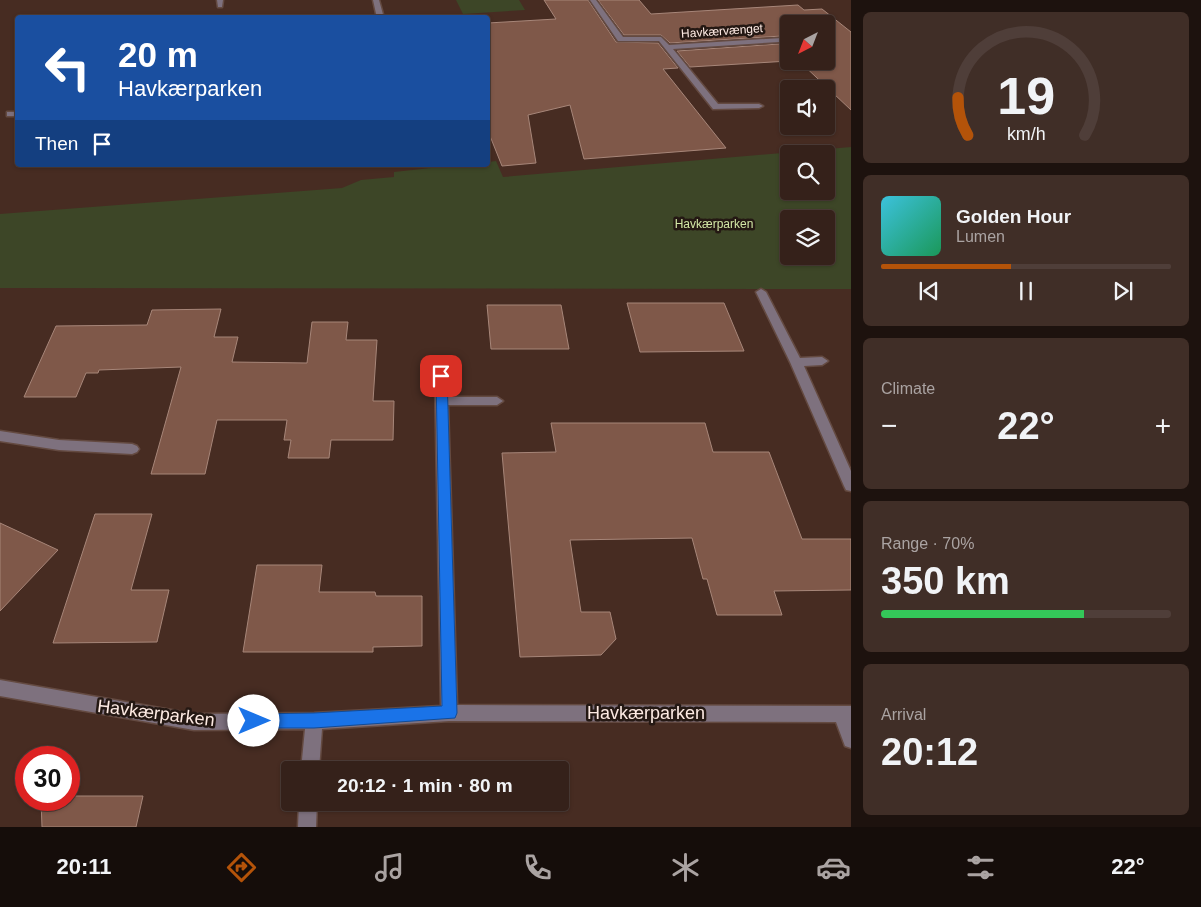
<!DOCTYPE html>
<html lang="en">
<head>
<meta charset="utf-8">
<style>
	body { margin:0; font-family:Helvetica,sans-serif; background:#402e27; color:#f1f3f6; height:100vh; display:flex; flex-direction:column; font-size:19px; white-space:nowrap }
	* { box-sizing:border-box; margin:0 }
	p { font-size:16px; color:#aaa3a2 }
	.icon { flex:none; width:28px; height:28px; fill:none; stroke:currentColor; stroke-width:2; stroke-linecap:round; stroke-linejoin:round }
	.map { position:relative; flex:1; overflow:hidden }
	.details { display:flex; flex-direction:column; gap:12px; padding:12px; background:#1d120e; width:350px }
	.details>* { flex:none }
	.banner { position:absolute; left:15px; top:15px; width:475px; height:152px; border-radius:5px; box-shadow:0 1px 4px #0004,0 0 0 1px #4f3e39; background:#1a4fa0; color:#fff; overflow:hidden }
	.needle { width:32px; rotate:222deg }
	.tools { position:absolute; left:780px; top:15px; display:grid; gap:10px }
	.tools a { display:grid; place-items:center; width:55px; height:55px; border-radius:5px; background:#35211a; box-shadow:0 1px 4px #0004,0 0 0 1px #4f3e39; font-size:25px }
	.speed { position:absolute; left:15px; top:746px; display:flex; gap:10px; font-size:25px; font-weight:700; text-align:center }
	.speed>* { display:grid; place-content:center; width:65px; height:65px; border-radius:50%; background:#35211a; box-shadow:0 1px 4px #0004,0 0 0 1px #4f3e39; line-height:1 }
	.speed .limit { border:8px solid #d22; background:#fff; color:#111 }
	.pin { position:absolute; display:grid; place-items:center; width:42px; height:42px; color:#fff; margin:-21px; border-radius:10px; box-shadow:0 2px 8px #0006 }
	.me { position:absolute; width:55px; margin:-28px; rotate:90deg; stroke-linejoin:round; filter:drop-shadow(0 0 4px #0008) }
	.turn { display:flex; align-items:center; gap:18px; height:105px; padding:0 20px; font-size:22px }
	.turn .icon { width:65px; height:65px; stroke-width:2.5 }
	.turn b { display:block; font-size:35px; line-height:42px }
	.then { display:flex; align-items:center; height:48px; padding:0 20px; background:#0003; gap:10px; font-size:19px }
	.big { font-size:38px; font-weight:600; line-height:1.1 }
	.details .tile { flex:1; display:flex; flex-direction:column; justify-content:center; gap:8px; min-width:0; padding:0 18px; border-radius:8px; background:#402e27 }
	.details .dial { align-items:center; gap:0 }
	.dial svg { height:130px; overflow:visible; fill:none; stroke:#4f3e39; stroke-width:7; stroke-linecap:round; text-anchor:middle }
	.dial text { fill:#f1f3f6; stroke:none }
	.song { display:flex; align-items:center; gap:15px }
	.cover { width:60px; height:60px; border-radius:8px; background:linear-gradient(135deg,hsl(190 70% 55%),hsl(150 70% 35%)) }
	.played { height:5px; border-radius:2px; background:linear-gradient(90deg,#b45309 45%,#4f3e39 45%) }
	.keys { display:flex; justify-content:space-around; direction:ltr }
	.heat { display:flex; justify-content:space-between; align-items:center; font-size:28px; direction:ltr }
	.charge { height:8px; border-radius:4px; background:linear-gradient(90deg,#34c759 70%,#4f3e39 0) }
	.trip { position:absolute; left:281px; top:761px; width:288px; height:50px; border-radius:5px; background:#35211a; box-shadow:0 1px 4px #0004,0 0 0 1px #4f3e39; font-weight:600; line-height:50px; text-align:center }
	.tabs { display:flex; height:80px; justify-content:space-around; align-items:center; background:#150d0a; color:#aaa3a2 }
	.tabs .icon { width:35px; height:35px }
	.tabs .active { color:#b45309 }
	.tabs b { font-size:22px; color:#f1f3f6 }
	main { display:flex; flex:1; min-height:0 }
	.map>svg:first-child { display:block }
	.green { fill:#3d4627; fill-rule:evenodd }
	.building { fill:#7f5849; stroke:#a78679 }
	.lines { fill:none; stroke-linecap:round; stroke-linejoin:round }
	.minor-casing { stroke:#644a41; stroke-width:3 }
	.minor { fill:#7e717e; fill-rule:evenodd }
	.route { fill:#1a73e8; stroke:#114b97 }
	.labels { text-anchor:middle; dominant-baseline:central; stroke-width:5; stroke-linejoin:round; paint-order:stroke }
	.far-street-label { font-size:12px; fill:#fdeae3; stroke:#241813 }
	.far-park-label { font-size:12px; fill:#d3e7a6; stroke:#241813 }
	.near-street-label { font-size:18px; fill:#fdeae3; stroke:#241813 }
</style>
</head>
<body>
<main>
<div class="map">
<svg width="851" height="827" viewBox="0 0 851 827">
	<rect width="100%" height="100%" fill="#472c22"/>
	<path class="green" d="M 456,0 L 519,0 L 525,10 L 463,14 Z
		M 851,147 L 851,289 L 0,288 L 0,214 L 342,188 L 361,180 L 394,177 L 394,172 L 458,165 L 488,165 L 488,162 L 496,161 L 503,177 ZM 789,154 L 826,154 L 826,191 L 789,191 ZM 789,219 L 826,219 L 826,256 L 789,256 Z"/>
	<path class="building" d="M 544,0 L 588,0 L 616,42 L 658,43 L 678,68 L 663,69 L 726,148 L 584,159 L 570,105 L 528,115 L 536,163 L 502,166 L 488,131 L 488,23 L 556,19 Z
		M 598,0 L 639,0 L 651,14 L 798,5 L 804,10 L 822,9 L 851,32 L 851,110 L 799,61 L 826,61 L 826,24 L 789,24 L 789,61 L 690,67 L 677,51 L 779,44 L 785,39 L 782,36 L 670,43 L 661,35 L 624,35 Z
		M 627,303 L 724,303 L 744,351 L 640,352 Z
		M 487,305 L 561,305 L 569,349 L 491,349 Z
		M 221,309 L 214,337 L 238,337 L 232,362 L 307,363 L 312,322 L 348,322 L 346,340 L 377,340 L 373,401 L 394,401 L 393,440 L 331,440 L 329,458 L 288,458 L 291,440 L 284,440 L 287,420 L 217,420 L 205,474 L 151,474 L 181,367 L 99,370 L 98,373 L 86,373 L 76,397 L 24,397 L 56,326 L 147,325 L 152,310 Z
		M 551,423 L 705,423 L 713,452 L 769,452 L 802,539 L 851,539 L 851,590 L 774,591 L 782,615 L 717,615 L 707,579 L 703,579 L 692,538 L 570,540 L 581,612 L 610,612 L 616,639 L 601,655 L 520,657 L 502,453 L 556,452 Z
		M 95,514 L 152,514 L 131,590 L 169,590 L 157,642 L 53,643 Z
		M 0,523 L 58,550 L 0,611 Z
		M 257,565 L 322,565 L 319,592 L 375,592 L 376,596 L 422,596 L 422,646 L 373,647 L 373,652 L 243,652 Z
		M 69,796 L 143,796 L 136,827 L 42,827 L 41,800 L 69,800 Z"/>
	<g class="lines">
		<defs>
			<path id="minor" d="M 217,0 L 223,0 L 222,7 L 218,7 Z
				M 373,0 L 379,0 L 384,18 L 377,18 Z
				M 590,0 L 596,0 L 623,37 L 661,37 L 669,45 L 782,38 L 783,40 L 779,42 L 673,49 L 718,104 L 759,104 L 763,106 L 759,108 L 713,109 L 659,41 L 618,41 Z
				M 7,112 L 18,112 L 18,116 L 7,116 Z
				M 761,289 L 766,292 L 800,358 L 822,357 L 828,361 L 822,365 L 804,366 L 851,471 L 851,491 L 846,490 L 844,486 L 790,362 L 756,292 Z
				M 441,372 L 447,376 L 448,397 L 497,397 L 503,401 L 497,405 L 448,405 L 457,705 L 851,706 L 851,748 L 845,746 L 836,722 L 449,721 L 322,729 L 319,770 L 301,770 L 305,729 L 194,730 L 0,696 L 0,680 L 194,714 L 314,713 L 441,706 L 435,376 Z
				M 0,431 L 59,440 L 132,444 L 137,446 L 139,449 L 137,452 L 132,454 L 59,450 L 0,441 Z
				M 299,802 L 317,802 L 316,827 L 298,827 Z"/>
		</defs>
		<use href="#minor" class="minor-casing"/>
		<use href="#minor" class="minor"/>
	</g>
	<path class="route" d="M 441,372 L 447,376 L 457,713 L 455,718 L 314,728 L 254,728 L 249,726 L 246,721 L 249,716 L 254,714 L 314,713 L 442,706 L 436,376 Z"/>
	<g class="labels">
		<g class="far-street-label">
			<text transform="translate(722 31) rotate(-4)">Havkærvænget</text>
		</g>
		<g class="far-park-label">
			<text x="714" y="224">Havkærparken</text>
		</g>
		<g class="near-street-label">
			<text transform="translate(156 713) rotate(7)">Havkærparken</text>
			<text x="646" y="713">Havkærparken</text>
		</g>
	</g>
</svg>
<div class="tools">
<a><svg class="needle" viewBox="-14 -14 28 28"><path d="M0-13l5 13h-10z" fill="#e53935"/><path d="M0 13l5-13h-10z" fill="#aaa3a2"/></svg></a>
<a><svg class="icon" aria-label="sound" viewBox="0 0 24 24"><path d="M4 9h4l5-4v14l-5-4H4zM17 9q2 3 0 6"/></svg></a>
<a><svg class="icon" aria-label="search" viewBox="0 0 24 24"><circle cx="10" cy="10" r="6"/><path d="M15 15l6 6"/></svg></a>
<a><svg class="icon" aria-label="layers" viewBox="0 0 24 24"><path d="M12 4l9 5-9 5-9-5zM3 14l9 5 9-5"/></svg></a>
</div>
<div class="speed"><div class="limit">30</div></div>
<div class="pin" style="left:441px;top:376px;background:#d93025"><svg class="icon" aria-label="arrive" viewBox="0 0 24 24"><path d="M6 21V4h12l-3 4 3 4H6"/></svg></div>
<svg class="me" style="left:254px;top:721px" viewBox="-20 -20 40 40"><circle r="19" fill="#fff"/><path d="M0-13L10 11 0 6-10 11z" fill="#1a73e8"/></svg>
<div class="trip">20:12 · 1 min · 80 m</div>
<div class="banner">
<div class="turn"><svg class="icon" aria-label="left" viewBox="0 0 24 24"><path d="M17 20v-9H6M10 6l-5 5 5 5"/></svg><div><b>20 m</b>Havkærparken</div></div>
<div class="then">Then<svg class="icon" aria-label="arrive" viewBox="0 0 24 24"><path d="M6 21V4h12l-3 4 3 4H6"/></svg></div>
</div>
</div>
<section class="details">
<div class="tile dial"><svg viewBox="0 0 100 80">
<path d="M14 69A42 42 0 1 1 86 69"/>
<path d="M14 69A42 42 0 0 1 8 46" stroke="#b45309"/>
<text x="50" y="56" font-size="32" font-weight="700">19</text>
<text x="50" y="72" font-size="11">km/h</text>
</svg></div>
<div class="tile">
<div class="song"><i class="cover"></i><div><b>Golden Hour</b><p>Lumen</p></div></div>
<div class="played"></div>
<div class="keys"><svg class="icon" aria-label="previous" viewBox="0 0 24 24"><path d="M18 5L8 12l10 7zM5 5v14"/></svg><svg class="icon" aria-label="pause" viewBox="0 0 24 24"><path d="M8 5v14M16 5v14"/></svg><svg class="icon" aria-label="next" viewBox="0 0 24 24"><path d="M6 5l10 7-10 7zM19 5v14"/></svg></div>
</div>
<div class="tile"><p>Climate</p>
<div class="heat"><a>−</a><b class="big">22°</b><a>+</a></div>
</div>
<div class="tile"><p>Range · 70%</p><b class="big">350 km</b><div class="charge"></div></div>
<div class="tile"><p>Arrival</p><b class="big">20:12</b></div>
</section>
</main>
<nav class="tabs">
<b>20:11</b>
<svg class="icon active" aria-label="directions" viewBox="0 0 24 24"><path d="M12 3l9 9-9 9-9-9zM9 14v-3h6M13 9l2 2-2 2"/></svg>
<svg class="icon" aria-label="music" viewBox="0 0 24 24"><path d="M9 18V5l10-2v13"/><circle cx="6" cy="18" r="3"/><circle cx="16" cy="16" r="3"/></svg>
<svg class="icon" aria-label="phone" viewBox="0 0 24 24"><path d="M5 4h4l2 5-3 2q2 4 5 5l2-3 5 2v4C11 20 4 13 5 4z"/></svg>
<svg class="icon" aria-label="climate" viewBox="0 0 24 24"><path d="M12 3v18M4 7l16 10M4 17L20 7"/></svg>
<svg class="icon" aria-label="car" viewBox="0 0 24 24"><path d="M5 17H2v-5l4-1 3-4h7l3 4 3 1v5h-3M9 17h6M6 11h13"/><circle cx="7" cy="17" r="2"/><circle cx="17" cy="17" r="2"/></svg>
<svg class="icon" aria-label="filters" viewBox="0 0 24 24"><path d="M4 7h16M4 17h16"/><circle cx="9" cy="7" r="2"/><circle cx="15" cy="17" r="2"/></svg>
<b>22°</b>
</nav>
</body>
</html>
